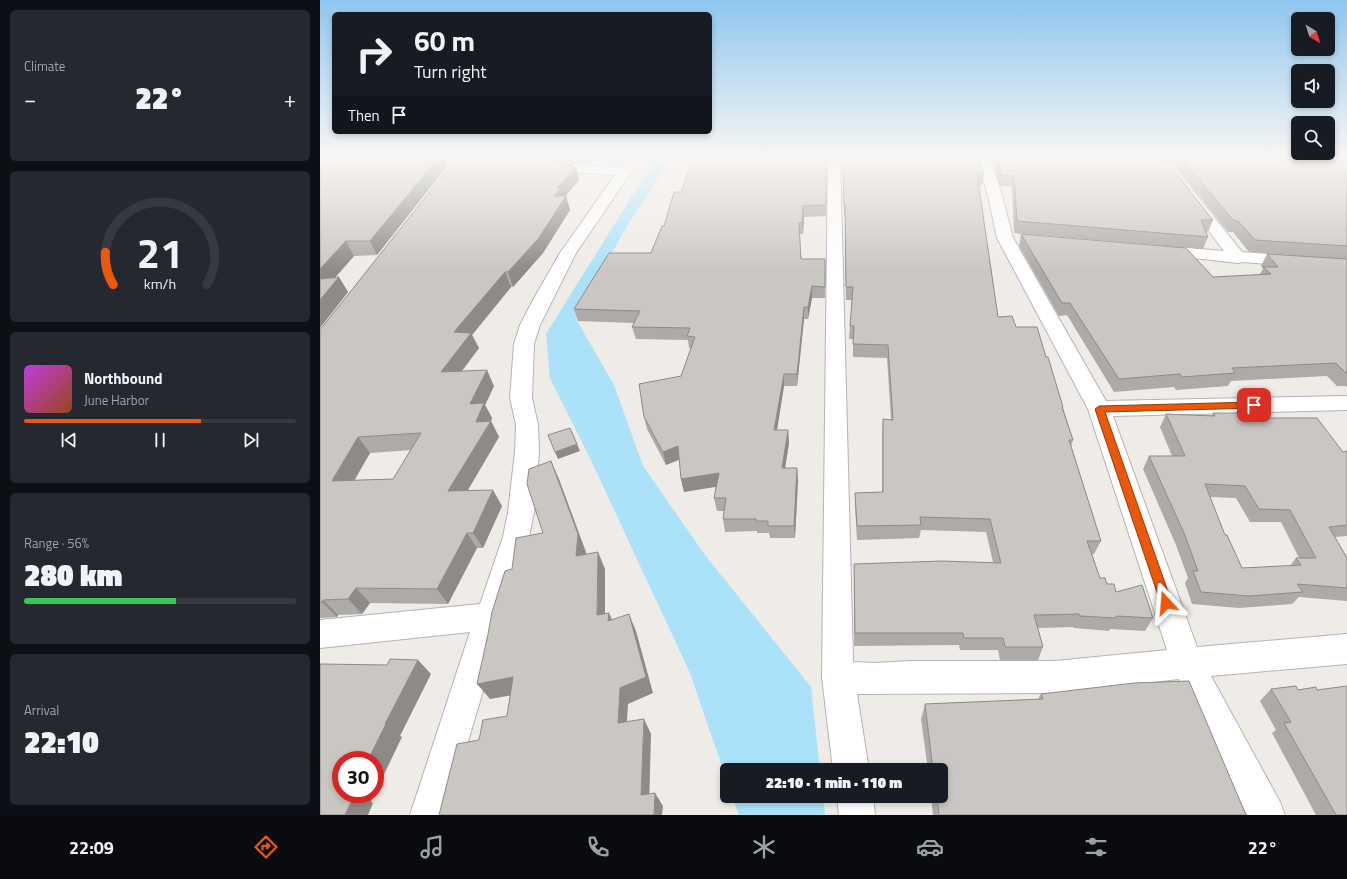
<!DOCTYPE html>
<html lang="en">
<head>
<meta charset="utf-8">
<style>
	body { margin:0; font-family:"Titillium Web",sans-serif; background:#242831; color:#f1f3f6; height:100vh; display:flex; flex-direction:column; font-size:15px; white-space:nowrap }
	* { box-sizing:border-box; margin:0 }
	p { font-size:13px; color:#9ea1a6 }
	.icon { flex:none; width:22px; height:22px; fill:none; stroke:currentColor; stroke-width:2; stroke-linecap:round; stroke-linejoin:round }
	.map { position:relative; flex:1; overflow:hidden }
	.details { display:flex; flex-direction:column; gap:10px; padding:10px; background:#0d0f14; width:320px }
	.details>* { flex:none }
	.top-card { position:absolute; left:12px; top:12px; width:380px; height:122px; border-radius:6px; box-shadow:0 2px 6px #0003; background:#171b24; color:#f1f3f6; overflow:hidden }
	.needle { width:26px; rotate:142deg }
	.controls { position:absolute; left:971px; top:12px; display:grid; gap:8px }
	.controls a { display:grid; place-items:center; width:44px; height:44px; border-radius:6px; background:#171b24; box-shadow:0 2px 6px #0003; font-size:20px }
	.speed { position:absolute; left:12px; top:751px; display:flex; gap:8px; font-size:20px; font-weight:700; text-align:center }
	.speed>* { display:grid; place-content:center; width:52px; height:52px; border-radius:50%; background:#171b24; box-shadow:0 2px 6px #0003; line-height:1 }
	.speed .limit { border:6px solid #d22; background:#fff; color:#111 }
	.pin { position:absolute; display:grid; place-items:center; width:34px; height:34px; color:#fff; margin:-17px; border-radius:8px; box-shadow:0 2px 6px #0006 }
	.me { position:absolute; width:44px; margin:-22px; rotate:341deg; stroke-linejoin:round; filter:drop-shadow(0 0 3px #0008) }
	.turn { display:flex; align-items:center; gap:14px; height:84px; padding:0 16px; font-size:18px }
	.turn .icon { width:52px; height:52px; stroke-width:2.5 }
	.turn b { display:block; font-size:28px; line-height:34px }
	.then { display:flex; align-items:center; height:38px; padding:0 16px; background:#0003; gap:8px; font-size:15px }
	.big { font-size:30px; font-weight:800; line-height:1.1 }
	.details .widget { flex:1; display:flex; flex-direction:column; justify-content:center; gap:6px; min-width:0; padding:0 14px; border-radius:6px; background:#242831 }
	.details .dial { align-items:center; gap:0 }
	.dial svg { height:104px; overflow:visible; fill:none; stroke:#363941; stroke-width:7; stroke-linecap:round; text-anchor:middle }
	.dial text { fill:#f1f3f6; stroke:none }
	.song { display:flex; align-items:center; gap:12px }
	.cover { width:48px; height:48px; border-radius:6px; background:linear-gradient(135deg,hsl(290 70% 55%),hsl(20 70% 35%)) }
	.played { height:4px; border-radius:2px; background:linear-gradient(90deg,#ea580c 65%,#363941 65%) }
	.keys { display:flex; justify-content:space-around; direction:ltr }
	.heat { display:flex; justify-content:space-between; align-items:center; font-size:22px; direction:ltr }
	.charge { height:6px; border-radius:3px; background:linear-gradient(90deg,#34c759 56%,#363941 0) }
	.trip { position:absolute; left:400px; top:763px; width:228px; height:40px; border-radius:6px; background:#171b24; box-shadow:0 2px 6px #0003; font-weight:800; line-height:40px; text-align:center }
	.tabs { display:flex; height:64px; justify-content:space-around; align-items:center; background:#090b0e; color:#9ea1a6 }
	.tabs .icon { width:28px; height:28px }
	.tabs .on { color:#ea580c }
	.tabs b { font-size:18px; color:#f1f3f6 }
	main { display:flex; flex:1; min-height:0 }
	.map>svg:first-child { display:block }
	.water { fill:#abe2f9 }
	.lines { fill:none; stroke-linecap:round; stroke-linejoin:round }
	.street-casing { stroke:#b1b4b7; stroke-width:2 }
	.street { fill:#fff; fill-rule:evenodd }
	.wall { fill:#aeaaa7; fill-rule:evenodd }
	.shaded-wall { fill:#8d8b88 }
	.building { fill:#cac6c2; stroke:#8d8b88; fill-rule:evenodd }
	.route { fill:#ea580c; stroke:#983908 }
</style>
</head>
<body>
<main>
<section class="details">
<div class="widget"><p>Climate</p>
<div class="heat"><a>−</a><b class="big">22°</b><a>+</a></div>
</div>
<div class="widget dial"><svg viewBox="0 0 100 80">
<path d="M14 69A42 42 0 1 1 86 69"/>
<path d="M14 69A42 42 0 0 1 8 44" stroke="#ea580c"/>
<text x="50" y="56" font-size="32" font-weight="700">21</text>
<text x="50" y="72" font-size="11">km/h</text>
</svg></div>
<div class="widget">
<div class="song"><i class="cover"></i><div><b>Northbound</b><p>June Harbor</p></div></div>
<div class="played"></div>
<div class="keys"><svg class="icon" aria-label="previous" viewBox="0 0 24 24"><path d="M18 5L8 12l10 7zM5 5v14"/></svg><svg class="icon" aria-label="pause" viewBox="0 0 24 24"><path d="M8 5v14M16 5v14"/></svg><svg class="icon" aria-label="next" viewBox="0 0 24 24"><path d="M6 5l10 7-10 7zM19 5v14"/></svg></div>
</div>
<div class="widget"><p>Range · 56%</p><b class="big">280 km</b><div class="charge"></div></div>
<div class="widget"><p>Arrival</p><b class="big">22:10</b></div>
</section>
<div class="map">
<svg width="1027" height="815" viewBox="0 0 1027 815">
	<rect width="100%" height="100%" fill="#efebe6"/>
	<path class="water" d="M 337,156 L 353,156 L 307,226 L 256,319 L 294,385 L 323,466 L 385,555 L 491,687 L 500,770 L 407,770 L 407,781 L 370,673 L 269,456 L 230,378 L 226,334 Z
		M 412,796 L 503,796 L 505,815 L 419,815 Z"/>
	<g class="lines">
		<defs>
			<path id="street" d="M 64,156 L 138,156 L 168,159 L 170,162 L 168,165 L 163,166 L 70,160 L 65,159 Z
				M 195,156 L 209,156 C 204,163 199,169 190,167 L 188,164 Z
				M 311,156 L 324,156 L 309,175 L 256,253 L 220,325 L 214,344 L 212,398 L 218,425 L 219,452 L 214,512 L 209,537 L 126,815 L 90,815 L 150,632 L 0,648 L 0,620 L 160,604 L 183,537 L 188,512 L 195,452 L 196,425 L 190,398 L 194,344 L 200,325 L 213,300 L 240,253 L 295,175 L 227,170 L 222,169 L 220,166 L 222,163 L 227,162 L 301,168 Z
				M 508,156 L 520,156 L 533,662 L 555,663 L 591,661 L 735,661 L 847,650 L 768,409 L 677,238 L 668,196 L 657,156 L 670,156 L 682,196 L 693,238 L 786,401 L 1027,396 L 1027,410 L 793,416 L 877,647 L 1027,634 L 1027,664 L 891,676 L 960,802 L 965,815 L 927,815 L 859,679 L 735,693 L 537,694 L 549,770 L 513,770 L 502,677 Z
				M 832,156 L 845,156 L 922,252 L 1027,260 L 1027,270 L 922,262 L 918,263 L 837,254 L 835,251 L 837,248 L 843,246 L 904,251 Z
				M 517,796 L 553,796 L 555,815 L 519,815 Z"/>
		</defs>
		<use href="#street" class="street-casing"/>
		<use href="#street" class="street"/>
	</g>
	<path class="wall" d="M 0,156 L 128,165 L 57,255 L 34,256 L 15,278 L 28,292 L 0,328 Z
		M 158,156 L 159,158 L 221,159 L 220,156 L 272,156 L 265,164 L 252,163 L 253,167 L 259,180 L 246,196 L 250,210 L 223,253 L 193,287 L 191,287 L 152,335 L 159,348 L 142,371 L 174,386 L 165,405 L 172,418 L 171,421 L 179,437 L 147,491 L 182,506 L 163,548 L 157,548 L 128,604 L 50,603 L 42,614 L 18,615 L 17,617 L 0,618 L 0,330 ZM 91,450 L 73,479 L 34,480 L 50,453 Z
		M 506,156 L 506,216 L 484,217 L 483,234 L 479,234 L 481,259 L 505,259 L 505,298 L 492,298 L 488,319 L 484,319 L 477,386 L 464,386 L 457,430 L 468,430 L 469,443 L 465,468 L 477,468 L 478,481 L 475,538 L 450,538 L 449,533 L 437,533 L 437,531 L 405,532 L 403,519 L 404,511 L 397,511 L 394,498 L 396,486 L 364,492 L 361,479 L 359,459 L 346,465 L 327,429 L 324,417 L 361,376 L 371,348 L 369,348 L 368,340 L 316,339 L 312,327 L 314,323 L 258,321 L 254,309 L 331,253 L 344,226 L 361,192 Z
		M 523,156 L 664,174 L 662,185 L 658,185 L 678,317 L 696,327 L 726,357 L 743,407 L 743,408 L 753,440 L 751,446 L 781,541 L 774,554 L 772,554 L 780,578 L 796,592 L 833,618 L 825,631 L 790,629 L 789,631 L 754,628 L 753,627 L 718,628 L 723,647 L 718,660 L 680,660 L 678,650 L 640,650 L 639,645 L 534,646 L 534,564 L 673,562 L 666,532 L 601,530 L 599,538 L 537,540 L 535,506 L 535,493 L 562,492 L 562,433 L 563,419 L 571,419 L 567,358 L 533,357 L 533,339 L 529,339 L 532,300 L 526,300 L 525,216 L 524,216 Z
		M 671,156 L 843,156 L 893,220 L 888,232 L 886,231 L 888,237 L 883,249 L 694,233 L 692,186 L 680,186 Z
		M 847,156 L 1027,156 L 1027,387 L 1025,386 L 1017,386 L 1007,376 L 911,381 L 908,386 L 856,390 L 854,387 L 794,392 L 747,315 L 739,316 L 699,246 L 701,234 L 893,277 L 939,275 L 943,269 L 941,266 L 947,254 L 1023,259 L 929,252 L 913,232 L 908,232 Z
		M 893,413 L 942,418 L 1023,452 L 1027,451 L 1027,536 L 1015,537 L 1027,558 L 1027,601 L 979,597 L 972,604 L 919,608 L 872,604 L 865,583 L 868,578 L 856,545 L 823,469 L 829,456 L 852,456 L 840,427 L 846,414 L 892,416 ZM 890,497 L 916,498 L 930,522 L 961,522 L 979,558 L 976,558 L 970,566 L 922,568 L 905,535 Z
		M 951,689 L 997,690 L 1027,815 L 996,815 L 952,733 L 956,730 L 940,701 Z
		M 721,694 L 926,815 L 613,815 L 611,796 L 621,796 L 621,770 L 608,770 L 601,719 L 605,704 L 718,699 Z"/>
	<path class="shaded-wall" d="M 120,156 L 124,156 L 128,165 L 57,255 L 50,241 Z
		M 263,156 L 272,156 L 265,164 Z
		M 252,161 L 254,169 L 256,167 L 259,180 L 243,198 L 246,196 L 250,210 L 223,253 L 193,287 L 188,272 L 234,196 L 246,167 Z
		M 483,206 L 484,217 L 483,234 L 482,223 Z
		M 26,241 L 34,256 L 0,294 L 0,269 Z
		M 185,272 L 191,287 L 152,335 L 159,348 L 129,388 L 121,372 L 134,332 Z
		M 19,277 L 28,292 L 0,328 L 0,300 Z
		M 492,286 L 492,298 L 488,319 L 488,307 Z
		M 484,307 L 484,319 L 477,386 L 477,374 Z
		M 167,370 L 174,386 L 165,405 L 172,418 L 171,421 L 179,437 L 138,507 L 128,491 L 156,422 L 150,404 Z
		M 464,374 L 464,386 L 455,442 L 454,430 Z
		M 468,430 L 469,443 L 463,481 L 462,468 Z
		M 38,437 L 50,453 L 25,497 L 12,481 Z
		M 257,444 L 260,451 L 238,459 L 235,452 Z
		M 358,446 L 361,459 L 346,465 L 343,452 Z
		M 231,461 L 239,479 L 266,552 L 265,574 L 256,556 Z
		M 477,468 L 478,481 L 475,538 L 474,526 Z
		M 399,473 L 401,486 L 364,492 L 361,479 Z
		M 173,490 L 182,506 L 163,548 L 153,533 Z
		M 147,533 L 157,548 L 128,604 L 117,589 Z
		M 278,552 L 285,569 L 285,632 L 277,615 Z
		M 36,588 L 50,603 L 42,614 L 28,599 Z
		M 3,600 L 18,615 L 17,617 L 2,602 Z
		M 289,613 L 297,630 L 288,621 Z
		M 309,614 L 316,631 L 333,693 L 308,704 L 306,738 L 298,723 L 300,688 Z
		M 98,660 L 111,674 L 80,736 L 82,737 L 55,793 L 55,760 L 48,760 L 65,724 Z
		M 193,677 L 205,693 L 170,699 L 157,684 Z
		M 324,719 L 331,734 L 329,808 L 321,795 Z
		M 335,793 L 343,806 L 342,815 L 334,815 Z
		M 35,794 L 54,794 L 51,802 L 53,803 L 48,815 L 25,815 Z"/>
	<path class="building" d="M 0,156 L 120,156 L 50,241 L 26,241 L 0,269 Z
		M 138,156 L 157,156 L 155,158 L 206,158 L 252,161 L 246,167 L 256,167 L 237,188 L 240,189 L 234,196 L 246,196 L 218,239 L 188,272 L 185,272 L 134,332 L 151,333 L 121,372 L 167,370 L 150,404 L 164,403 L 156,422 L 171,421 L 128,491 L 173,490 L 153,533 L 147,533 L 117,589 L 36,588 L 28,599 L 3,600 L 2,602 L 0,602 L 0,330 ZM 101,433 L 73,479 L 12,481 L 38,437 Z
		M 377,156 L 506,156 L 506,205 L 483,206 L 482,223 L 479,223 L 481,259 L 505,259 L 505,287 L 492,286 L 488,307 L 484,307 L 477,374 L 464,374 L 454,430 L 468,430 L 462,468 L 477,468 L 474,526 L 448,526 L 448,521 L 436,521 L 436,519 L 403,519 L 406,498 L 394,498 L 399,473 L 361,479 L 358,446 L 343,452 L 324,417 L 319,384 L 361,376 L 375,337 L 367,336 L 370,328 L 312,327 L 320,311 L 254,309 L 289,253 L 331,253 L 342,226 L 344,226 L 354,192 L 361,192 L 372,162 L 375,162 Z
		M 523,156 L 659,156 L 664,174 L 657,174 L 678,317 L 692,316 L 696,327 L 717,327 L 726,357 L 728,357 L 743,407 L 742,407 L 753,440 L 749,440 L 781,541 L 767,541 L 780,578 L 785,578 L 787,584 L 794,584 L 796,592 L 822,585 L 833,618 L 796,616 L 796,618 L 760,616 L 759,614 L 714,615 L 723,647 L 685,647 L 683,638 L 644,638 L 643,633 L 535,633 L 534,564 L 622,561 L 681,563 L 670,519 L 600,517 L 601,525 L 537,526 L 535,493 L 563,492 L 563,419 L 573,420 L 568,345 L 533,344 L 534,326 L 530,326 L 533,287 L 526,287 L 525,204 L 524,204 Z
		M 676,156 L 843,156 L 893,220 L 881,220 L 888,237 L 697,221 L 694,176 L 682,175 Z
		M 859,156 L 1027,156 L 1027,246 L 935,240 L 918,221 L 913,220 Z
		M 701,234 L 866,248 L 893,277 L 951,274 L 943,267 L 958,267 L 947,254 L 1027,259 L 1027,373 L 1026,373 L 1016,363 L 912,368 L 915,373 L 862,377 L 860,374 L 799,379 L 750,303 L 742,303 Z
		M 19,277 L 0,300 L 0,279 Z
		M 893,413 L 938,413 L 942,418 L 997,418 L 1023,452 L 1027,451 L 1027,525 L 1009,527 L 1027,558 L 1027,588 L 977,584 L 983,592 L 929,596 L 881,592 L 873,571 L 878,571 L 864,533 L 829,456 L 865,456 L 846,414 L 895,416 ZM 885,484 L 925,486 L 939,509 L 970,510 L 996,558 L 976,558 L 981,565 L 922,568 L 907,535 L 905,535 Z
		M 250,428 L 257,444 L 235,452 L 228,435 Z
		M 231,461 L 258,534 L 256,556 L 278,552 L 277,615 L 289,613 L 288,621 L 309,614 L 326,677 L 300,688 L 298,723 L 324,719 L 321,795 L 335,793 L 334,815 L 119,815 L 137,744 L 159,740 L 163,720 L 187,716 L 193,677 L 157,684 L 168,634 L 172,612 L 185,571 L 192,569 L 196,538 L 223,533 L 207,484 L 209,469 Z
		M 70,659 L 98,660 L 65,724 L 66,724 L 48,760 L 21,760 L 21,794 L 35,794 L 25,815 L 0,815 L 0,664 L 67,665 Z
		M 869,681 L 926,815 L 619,815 L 617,796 L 621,796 L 621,770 L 613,770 L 605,704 L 723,699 L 721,694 L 814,683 Z
		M 976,686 L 978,690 L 996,687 L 997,690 L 1027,686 L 1027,815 L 1016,815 L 964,723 L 971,722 L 951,689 Z"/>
	<linearGradient id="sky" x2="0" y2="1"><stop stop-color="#8fc6ef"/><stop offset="0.58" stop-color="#f8f6f4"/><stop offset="1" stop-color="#f8f6f4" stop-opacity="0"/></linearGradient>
	<rect width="1027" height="271" fill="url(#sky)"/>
	<path class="route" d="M 934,402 L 937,403 L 939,405 L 937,408 L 785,412 L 852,603 L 850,607 L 846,608 L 842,607 L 775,409 L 779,406 Z"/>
</svg>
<div class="controls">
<a><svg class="needle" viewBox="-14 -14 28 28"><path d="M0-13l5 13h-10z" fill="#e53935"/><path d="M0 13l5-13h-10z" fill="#9ea1a6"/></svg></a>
<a><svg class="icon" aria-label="sound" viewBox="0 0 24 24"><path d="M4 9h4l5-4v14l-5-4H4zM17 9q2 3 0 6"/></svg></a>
<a><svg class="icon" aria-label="search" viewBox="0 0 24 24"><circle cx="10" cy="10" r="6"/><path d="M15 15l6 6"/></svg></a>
</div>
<div class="speed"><div class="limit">30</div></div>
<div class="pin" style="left:934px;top:405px;background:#d93025"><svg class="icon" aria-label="arrive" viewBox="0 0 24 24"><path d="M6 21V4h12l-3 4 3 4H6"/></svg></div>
<svg class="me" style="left:846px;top:603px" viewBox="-20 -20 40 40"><path d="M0-17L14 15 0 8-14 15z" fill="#ea580c" stroke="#fff" stroke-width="4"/></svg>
<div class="trip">22:10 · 1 min · 110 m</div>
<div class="top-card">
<div class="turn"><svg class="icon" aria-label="right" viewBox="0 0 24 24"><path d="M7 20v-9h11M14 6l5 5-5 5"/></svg><div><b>60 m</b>Turn right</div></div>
<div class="then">Then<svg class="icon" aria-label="arrive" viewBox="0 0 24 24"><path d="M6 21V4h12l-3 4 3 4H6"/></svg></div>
</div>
</div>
</main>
<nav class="tabs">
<b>22:09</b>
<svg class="icon on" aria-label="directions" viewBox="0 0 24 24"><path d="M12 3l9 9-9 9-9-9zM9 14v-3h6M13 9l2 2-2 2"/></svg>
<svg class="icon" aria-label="music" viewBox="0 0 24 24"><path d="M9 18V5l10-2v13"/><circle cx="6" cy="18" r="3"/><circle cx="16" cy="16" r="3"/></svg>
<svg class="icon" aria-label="phone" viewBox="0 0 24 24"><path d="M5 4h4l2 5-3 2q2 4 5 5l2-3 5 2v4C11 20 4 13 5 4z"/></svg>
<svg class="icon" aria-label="climate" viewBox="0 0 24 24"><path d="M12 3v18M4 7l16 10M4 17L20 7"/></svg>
<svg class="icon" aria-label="car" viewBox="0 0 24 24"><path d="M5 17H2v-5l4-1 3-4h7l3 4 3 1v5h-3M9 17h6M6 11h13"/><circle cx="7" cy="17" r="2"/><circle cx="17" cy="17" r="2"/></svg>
<svg class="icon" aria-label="filters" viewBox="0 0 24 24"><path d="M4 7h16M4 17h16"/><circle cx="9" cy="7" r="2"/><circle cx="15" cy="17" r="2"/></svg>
<b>22°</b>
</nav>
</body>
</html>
